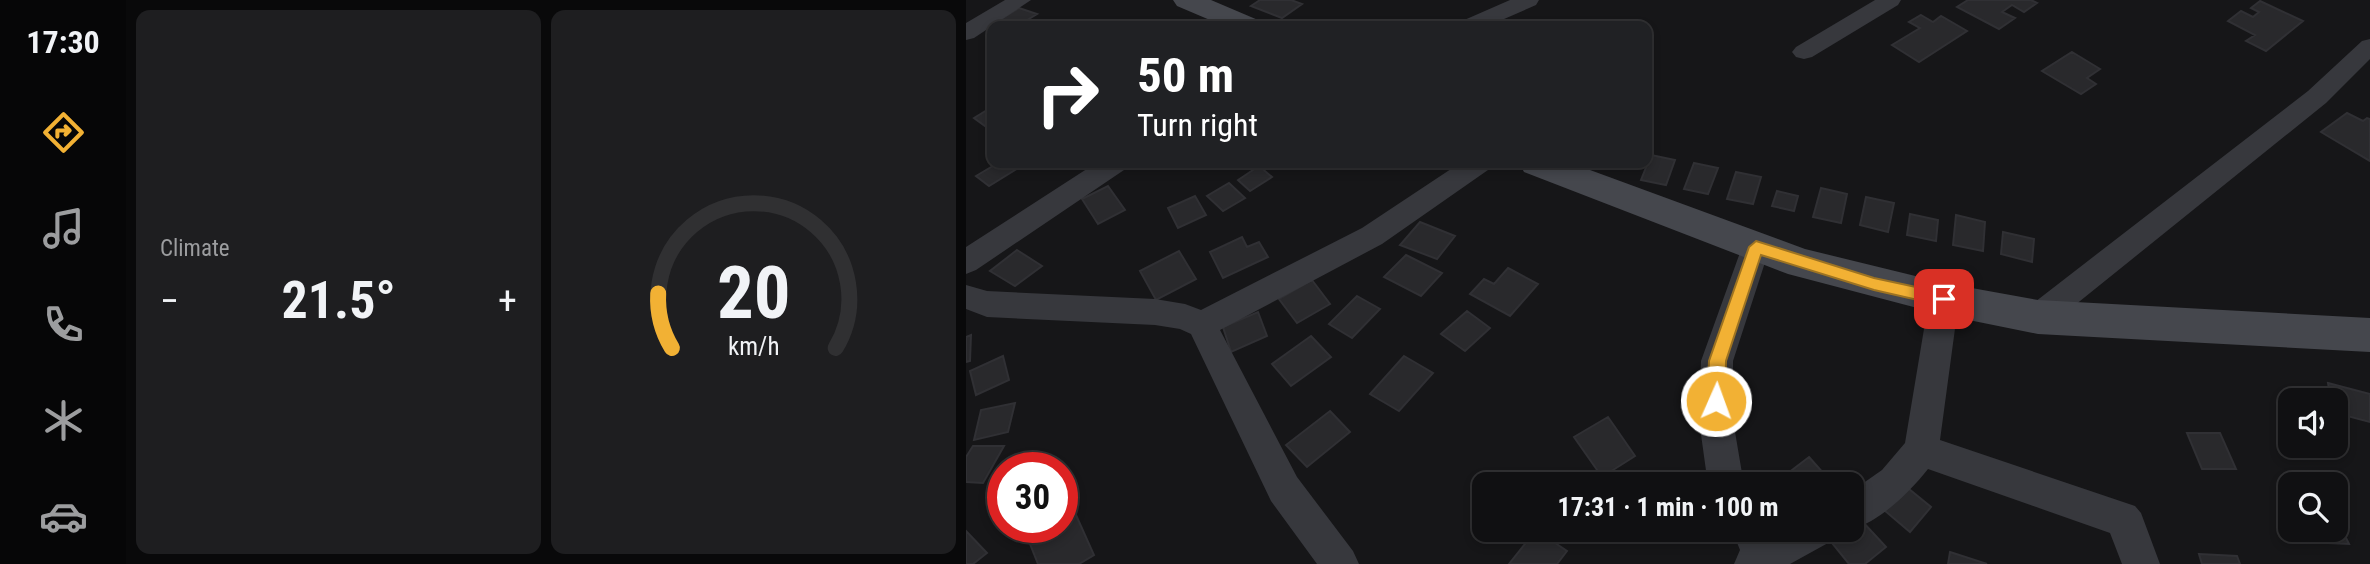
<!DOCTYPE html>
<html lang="en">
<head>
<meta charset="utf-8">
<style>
	body { margin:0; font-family:"Roboto Condensed",sans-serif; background:#1e1e20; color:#f1f3f6; height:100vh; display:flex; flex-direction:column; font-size:26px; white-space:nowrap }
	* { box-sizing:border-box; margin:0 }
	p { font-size:23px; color:#9c9d9f }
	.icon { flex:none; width:38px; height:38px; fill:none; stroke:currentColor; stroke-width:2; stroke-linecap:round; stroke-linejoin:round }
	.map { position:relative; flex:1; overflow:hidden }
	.sheet { display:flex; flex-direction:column; gap:10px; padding:10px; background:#09090a; width:840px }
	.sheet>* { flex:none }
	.banner { position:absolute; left:21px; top:21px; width:665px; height:147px; border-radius:14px; box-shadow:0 4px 10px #0003,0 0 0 2px #303032; background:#202124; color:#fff; overflow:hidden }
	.controls { position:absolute; left:1312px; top:388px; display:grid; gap:14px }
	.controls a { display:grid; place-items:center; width:70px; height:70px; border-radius:14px; background:#101012; box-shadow:0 4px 10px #0003,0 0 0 2px #303032; font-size:35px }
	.speed { position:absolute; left:21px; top:452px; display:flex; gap:14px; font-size:35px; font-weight:700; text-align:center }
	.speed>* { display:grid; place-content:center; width:91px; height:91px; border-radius:50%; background:#101012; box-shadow:0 4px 10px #0003,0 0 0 2px #303032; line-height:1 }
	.speed .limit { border:10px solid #d22; background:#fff; color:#111 }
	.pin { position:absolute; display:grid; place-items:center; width:60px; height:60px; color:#fff; margin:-30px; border-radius:14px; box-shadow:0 4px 10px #0006 }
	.me { position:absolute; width:77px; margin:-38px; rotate:2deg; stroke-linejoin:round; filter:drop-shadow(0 0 5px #0008) }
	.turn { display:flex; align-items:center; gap:24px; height:147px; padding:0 35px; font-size:32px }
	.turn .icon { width:91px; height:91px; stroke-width:2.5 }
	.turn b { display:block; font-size:49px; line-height:60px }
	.big { font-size:52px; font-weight:700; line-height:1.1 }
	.sheet .card { flex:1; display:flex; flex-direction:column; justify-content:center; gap:10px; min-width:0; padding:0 24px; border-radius:14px; background:#1e1e20 }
	.sheet .dial { align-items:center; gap:0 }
	.dial svg { height:182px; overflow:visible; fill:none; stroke:#303032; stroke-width:7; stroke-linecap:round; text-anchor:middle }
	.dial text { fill:#f1f3f6; stroke:none }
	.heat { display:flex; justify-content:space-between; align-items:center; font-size:38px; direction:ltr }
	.sheet .tiles { flex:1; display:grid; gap:10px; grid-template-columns:repeat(2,1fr) }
	.trip { position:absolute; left:506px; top:472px; width:392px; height:70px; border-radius:14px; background:#101012; box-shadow:0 4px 10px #0003,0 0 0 2px #303032; font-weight:700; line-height:70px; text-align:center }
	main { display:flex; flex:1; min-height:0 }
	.tabs { display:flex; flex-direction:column; width:126px; justify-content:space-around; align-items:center; background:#060607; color:#9c9d9f }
	.tabs .icon { width:49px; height:49px }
	.tabs .on { color:#f2b134 }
	.tabs b { font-size:32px; color:#f1f3f6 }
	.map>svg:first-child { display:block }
	.building { fill:#29292c; stroke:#303034; stroke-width:2 }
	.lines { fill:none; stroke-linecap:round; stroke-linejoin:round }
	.street { fill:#37383d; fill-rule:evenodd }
	.secondary { fill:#45474d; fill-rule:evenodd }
	.route { fill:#f2b134; stroke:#9d7322; stroke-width:2 }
</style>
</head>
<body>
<main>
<nav class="tabs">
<b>17:30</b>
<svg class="icon on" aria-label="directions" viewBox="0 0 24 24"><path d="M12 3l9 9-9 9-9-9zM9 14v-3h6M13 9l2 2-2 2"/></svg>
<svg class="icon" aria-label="music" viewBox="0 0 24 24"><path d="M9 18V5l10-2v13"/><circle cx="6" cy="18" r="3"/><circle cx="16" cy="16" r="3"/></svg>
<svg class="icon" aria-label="phone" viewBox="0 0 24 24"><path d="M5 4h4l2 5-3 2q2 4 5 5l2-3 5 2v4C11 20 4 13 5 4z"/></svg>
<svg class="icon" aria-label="climate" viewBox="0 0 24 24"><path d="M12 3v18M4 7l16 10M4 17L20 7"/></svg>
<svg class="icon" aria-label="car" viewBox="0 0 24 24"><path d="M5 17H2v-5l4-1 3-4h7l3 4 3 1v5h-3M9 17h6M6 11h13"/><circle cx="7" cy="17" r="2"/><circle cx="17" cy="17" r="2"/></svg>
</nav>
<section class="sheet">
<div class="tiles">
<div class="card"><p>Climate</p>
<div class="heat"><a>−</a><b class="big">21.5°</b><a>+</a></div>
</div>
<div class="card dial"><svg viewBox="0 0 100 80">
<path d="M14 69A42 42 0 1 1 86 69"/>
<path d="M14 69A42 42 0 0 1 8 45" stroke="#f2b134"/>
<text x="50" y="56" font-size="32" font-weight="700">20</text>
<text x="50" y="72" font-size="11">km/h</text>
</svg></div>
</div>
</section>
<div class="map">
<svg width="1404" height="564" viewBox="0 0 1404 564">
	<rect width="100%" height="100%" fill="#161618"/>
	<path class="building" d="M 294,0 L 325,0 L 336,4 L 316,18 L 285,6 Z
		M 1002,0 L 1065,0 L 1071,3 L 1058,12 L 1046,5 L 1036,12 L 1049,18 L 1033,29 L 991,7 Z
		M 1294,1 L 1337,21 L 1300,51 L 1280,41 L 1289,35 L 1262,21 L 1275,11 L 1287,17 L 1293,12 L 1285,8 Z
		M 53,8 L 71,14 L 53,25 L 35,19 Z
		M 955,15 L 967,22 L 975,16 L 1001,31 L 953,62 L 926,45 L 954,28 L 943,22 Z
		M 1106,52 L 1134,69 L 1121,78 L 1130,84 L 1115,94 L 1076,71 Z
		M 26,107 L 26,127 L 23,129 L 8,118 Z
		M 1381,113 L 1397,121 L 1401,118 L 1404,119 L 1404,161 L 1355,132 Z
		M 685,155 L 709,160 L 700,185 L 675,180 Z
		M 32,163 L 38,163 L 49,170 L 23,186 L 10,176 Z
		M 728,163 L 752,168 L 742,194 L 718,189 Z
		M 293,166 L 306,177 L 284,191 L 272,180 Z
		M 770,172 L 795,177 L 787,204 L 761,199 Z
		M 263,183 L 279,198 L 257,211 L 241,196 Z
		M 142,186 L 159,210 L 132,224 L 116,199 Z
		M 855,188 L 881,194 L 875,223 L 847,217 Z
		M 811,191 L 832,196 L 828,211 L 806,206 Z
		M 229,196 L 240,215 L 212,228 L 202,208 Z
		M 900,197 L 928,203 L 922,232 L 894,225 Z
		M 944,214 L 972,220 L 970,241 L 941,235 Z
		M 990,215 L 1019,222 L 1017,251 L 987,245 Z
		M 454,222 L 489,236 L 471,259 L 434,245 Z
		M 1037,232 L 1068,239 L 1066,262 L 1035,254 Z
		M 276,237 L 281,247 L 293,242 L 302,257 L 257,278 L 244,252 Z
		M 51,250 L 76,266 L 49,286 L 24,271 Z
		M 213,251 L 230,279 L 190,300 L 174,271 Z
		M 440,255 L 476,273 L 455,296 L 418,277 Z
		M 542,268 L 572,284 L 544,316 L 504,294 L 518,279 L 528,284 Z
		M 346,280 L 364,304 L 331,323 L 313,299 Z
		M 391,296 L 414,309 L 386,338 L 363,324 Z
		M 501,311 L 524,328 L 499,351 L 475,334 Z
		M 292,312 L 301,336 L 265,352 L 257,327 Z
		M 5,335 L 4,361 L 0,362 L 0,337 Z
		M 345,336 L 365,357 L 325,386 L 306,364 Z
		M 37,356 L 43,380 L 10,395 L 4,371 Z
		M 438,356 L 467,373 L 433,411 L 404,394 Z
		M 1362,383 L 1404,394 L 1404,422 L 1370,413 L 1370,401 L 1365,401 Z
		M 49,403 L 42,432 L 8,440 L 15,410 Z
		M 364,411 L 384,432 L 341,467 L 320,445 Z
		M 642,417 L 669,456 L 636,477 L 608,437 Z
		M 1221,433 L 1254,433 L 1270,469 L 1236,469 Z
		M 7,446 L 38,446 L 17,483 L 0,482 L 0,457 Z
		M 843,457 L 867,484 L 824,485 L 817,477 Z
		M 932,480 L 965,507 L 944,532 L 911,504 Z
		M 110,515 L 128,555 L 113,564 L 72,564 L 64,544 L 96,527 L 96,524 Z
		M 1370,518 L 1383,544 L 1339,542 L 1334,530 L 1370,530 Z
		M 895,520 L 920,547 L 899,564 L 883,564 L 866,543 L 886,530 Z
		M 570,530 L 601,551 L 591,564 L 543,564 Z
		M 0,531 L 21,553 L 7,564 L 0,564 Z
		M 984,552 L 1021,564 L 982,564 Z
		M 1233,554 L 1271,556 L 1274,564 L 1236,564 Z"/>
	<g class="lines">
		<path class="street" d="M 39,0 L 65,0 L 8,38 L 0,40 L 0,23 Z
			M 544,0 L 573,0 L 570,5 L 522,26 L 493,26 L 496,21 Z
			M 909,0 L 935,0 L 932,5 L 846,57 L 838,59 L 830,57 L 826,52 L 830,47 Z
			M 1404,39 L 1404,59 L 1360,103 L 1083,326 L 1072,330 L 1061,326 L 1057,317 L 1061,308 L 1342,91 L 1396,41 Z
			M 130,163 L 162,163 L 158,170 L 10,270 L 0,274 L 0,247 Z
			M 494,163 L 526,163 L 522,170 L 416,244 L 254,330 L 331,477 L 387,551 L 393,564 L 351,564 L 305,501 L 225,334 L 214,329 L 189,325 L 21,317 L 0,309 L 0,285 L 21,291 L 189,299 L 219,304 L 235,310 L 396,228 Z
			M 790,236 L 800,239 L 804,247 L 767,361 L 767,420 L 778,485 L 742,485 L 733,420 L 735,361 L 776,247 L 780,239 Z
			M 978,287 L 989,290 L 993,299 L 974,440 L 1169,506 L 1175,513 L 1194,564 L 1156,564 L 1144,533 L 962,469 C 942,494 916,519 886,530 L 886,491 L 916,470 L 939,443 L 963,299 L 967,290 Z
			M 766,530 L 804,530 L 805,533 L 811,530 L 867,530 L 862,543 L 824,564 L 768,564 L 774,550 Z"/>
		<path class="secondary" d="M 207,0 L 245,0 L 292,20 L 297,26 L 258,26 L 211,6 Z
			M 553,163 L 605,163 L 839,249 L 978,283 L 1072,300 L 1404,318 L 1404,352 L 1072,334 L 978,315 L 822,274 L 558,172 Z"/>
	</g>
	<path class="route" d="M 790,241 L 908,278 L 978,293 L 983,295 L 986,299 L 983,304 L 978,306 L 908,290 L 795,255 L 760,361 L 759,401 L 756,406 L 750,409 L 744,406 L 741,401 L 743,361 L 783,247 Z"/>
</svg>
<div class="controls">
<a><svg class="icon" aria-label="sound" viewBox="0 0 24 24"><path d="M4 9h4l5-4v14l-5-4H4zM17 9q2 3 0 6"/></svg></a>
<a><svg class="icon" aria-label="search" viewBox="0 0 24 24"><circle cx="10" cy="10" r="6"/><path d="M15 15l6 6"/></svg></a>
</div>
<div class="speed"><div class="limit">30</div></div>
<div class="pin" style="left:978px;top:299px;background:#d93025"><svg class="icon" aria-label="arrive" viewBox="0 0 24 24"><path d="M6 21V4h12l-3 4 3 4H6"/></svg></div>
<svg class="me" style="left:750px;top:401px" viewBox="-20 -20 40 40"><circle r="17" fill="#f2b134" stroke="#fff" stroke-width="3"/><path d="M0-11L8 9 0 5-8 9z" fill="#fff"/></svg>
<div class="trip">17:31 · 1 min · 100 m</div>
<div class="banner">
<div class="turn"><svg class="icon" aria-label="right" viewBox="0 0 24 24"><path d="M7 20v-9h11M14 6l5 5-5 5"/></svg><div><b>50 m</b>Turn right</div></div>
</div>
</div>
</main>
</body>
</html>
